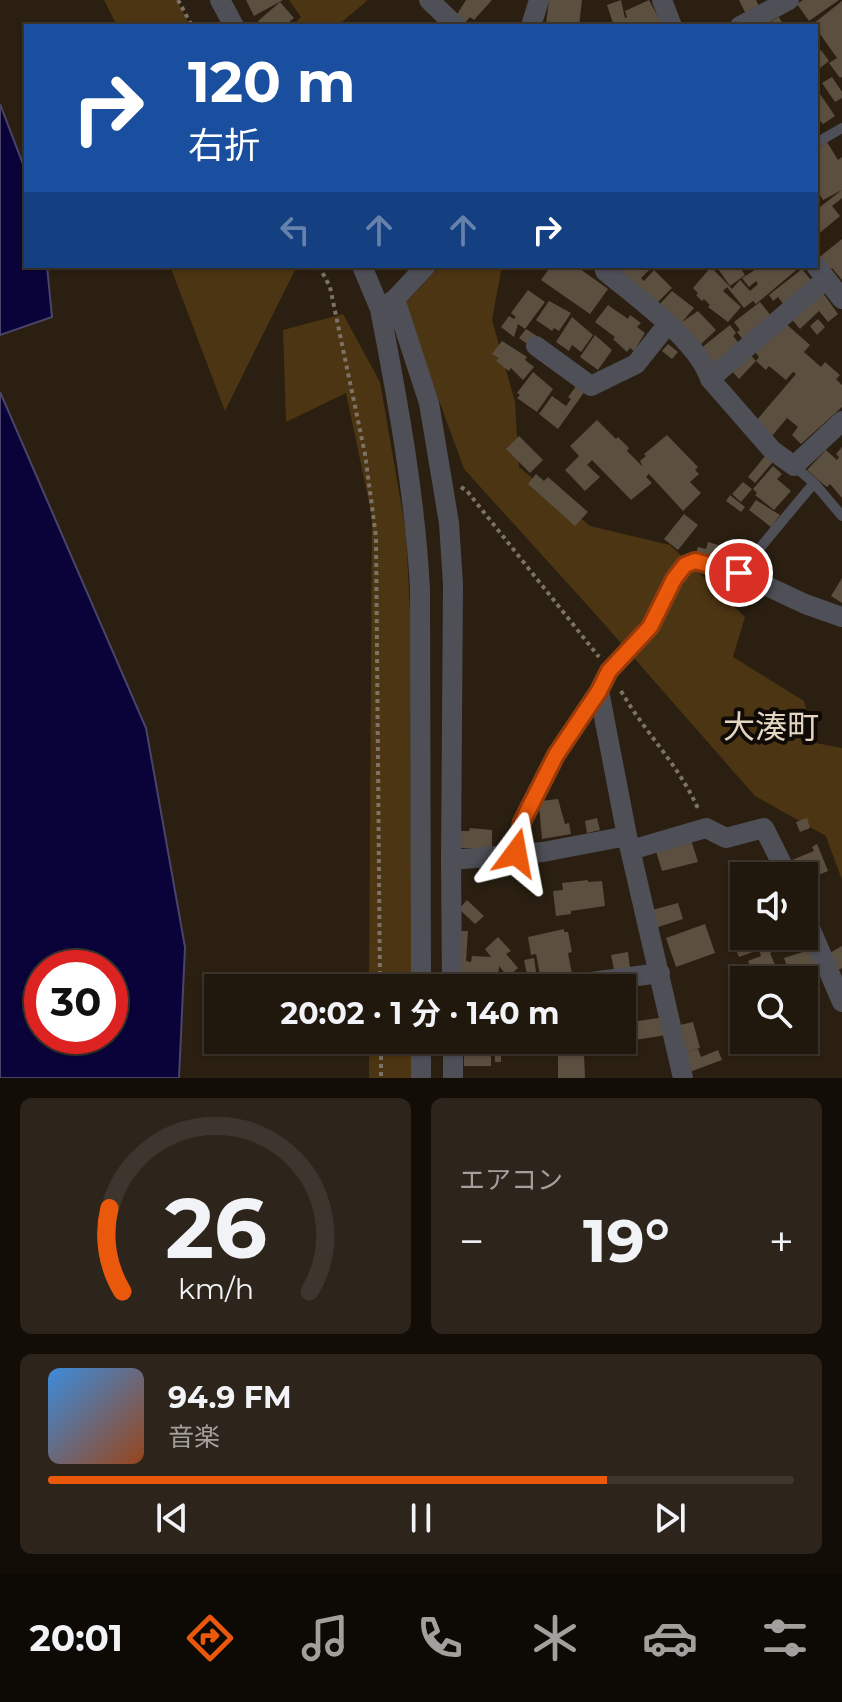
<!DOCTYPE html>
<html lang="ja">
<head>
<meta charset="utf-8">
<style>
	body { margin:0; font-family:Montserrat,"Noto Sans JP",sans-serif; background:#2d241b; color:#f1f3f6; height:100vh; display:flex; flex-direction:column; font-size:30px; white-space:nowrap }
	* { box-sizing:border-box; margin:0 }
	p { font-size:26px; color:#a29f9d }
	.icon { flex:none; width:44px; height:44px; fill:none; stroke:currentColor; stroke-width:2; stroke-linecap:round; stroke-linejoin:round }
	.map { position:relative; height:1078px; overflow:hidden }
	.panel { display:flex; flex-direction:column; gap:20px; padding:20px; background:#120d07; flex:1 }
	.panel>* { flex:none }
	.top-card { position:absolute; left:24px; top:24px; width:794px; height:244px; border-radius:0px; box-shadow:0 2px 6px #0004,0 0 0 2px #3d362e; background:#1a4fa0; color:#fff; overflow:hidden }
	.fabs { position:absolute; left:730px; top:862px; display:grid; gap:16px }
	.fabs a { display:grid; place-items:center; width:88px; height:88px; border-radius:0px; background:#20170d; box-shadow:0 2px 6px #0004,0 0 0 2px #3d362e; font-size:40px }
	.speed { position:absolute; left:24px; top:950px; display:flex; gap:16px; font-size:40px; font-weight:700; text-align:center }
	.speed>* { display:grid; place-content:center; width:104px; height:104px; border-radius:50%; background:#20170d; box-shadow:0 2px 6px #0004,0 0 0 2px #3d362e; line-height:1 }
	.speed .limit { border:12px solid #d22; background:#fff; color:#111 }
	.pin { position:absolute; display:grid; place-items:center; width:68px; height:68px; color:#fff; margin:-34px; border:4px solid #fff; border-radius:50%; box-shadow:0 2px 8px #0007 }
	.me { position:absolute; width:88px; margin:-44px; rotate:13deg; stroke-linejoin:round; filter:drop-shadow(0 0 6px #0008) }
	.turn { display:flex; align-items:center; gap:28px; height:168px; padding:0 32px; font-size:36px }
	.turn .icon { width:104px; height:104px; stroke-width:2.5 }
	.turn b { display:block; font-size:56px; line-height:68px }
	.lanes { display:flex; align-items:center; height:76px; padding:0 32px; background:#0003; justify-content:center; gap:40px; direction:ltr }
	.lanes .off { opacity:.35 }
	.big { font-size:60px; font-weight:700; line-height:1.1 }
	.panel .widget { flex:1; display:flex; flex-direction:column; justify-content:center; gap:12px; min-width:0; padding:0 28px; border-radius:12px; background:#2d241b }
	.panel .dial { align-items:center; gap:0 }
	.dial svg { height:208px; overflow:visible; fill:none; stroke:#3d362e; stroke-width:7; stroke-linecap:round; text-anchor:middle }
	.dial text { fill:#f1f3f6; stroke:none }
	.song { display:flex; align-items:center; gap:24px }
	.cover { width:96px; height:96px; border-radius:12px; background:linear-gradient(135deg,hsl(210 70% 55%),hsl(20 70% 35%)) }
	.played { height:8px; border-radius:4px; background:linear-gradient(90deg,#ea580c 75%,#3d362e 75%) }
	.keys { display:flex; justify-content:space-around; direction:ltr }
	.heat { display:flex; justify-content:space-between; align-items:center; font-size:44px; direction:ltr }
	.panel .tiles { flex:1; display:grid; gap:20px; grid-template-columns:1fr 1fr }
	.widget:last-child { grid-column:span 2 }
	.trip { position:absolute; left:204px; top:974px; width:432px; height:80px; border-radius:0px; background:#20170d; box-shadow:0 2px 6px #0004,0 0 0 2px #3d362e; font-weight:700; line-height:80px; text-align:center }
	.tabs { display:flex; height:128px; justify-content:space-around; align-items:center; background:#0d0905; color:#a29f9d }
	.tabs .icon { width:56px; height:56px }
	.tabs .on { color:#ea580c }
	.tabs b { font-size:36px; color:#f1f3f6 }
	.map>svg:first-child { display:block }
	.green { fill:#4c3512 }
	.water { fill:#09033a; stroke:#4a4468; stroke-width:2; fill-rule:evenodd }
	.building { fill:#5b4f40 }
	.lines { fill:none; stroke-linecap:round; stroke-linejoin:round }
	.path { stroke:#7c7367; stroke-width:4; stroke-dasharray:4 4; stroke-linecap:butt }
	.lane { stroke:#4e4f57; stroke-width:10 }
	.street { stroke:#4e4f57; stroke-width:20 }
	.route-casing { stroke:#983908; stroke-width:20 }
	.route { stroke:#ea580c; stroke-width:14 }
	.labels { text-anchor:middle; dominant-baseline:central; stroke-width:8; stroke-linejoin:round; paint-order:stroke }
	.quarter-label { font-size:32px; fill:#e3d5c2; stroke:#0f0a05 }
</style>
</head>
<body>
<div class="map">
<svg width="842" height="1078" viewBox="0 0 842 1078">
	<rect width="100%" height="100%" fill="#2a1f11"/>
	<path class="green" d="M 104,0 L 177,0 L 190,26 L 117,26 Z
		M 289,0 L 368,0 L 337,26 L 292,26 L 301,17 Z
		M 170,266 L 297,266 L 225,411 Z
		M 440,266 L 502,266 L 492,320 L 515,402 L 519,467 L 590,526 L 670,545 L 745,617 L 733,657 L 804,701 L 816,743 L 842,748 L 842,880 L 826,836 L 755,796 L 598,617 L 464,469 L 404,304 Z
		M 343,314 L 380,382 L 406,532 L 413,669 L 414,988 L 369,988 L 372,516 L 346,393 L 286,422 L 283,330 Z
		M 369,1040 L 414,1040 L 414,1078 L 369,1078 Z"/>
	<path class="water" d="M 0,104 L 26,172 L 26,266 L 47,266 L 52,317 L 0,335 Z
		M 0,392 L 146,728 L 185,947 L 179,1078 L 0,1078 ZM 42,968 L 110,968 L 110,1036 L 42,1036 Z"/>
	<path class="building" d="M 246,0 L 283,0 L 254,16 Z
		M 466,0 L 492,0 L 474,20 L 470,17 L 464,24 L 456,16 Z
		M 549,0 L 582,0 L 579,26 L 546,24 Z
		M 621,0 L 625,18 L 627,17 L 625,11 L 649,0 L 662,24 L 612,26 L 613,23 L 607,5 Z
		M 739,0 L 756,0 L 759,6 L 746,14 Z
		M 803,0 L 839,0 L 809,21 L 797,4 Z
		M 842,1 L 842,77 L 840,78 L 829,63 L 837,58 L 813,24 Z
		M 280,2 L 294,18 L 284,26 L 262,26 L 258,21 Z
		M 779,17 L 784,26 L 762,26 Z
		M 821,50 L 829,61 L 816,71 L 816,54 Z
		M 832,77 L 842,92 L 842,98 L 835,102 L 822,83 Z
		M 816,88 L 835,116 L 823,124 L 820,121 L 816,123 Z
		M 827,142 L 838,160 L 842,157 L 842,190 L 823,200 L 816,188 L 816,149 Z
		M 842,190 L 842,198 L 832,206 L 840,216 L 816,236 L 816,210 Z
		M 842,239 L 842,280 L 832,268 L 828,272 L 817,259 Z
		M 551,266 L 576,266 L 608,289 L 590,314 L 541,280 Z
		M 622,266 L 653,266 L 641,278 L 644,281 L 654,270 L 672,288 L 656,304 L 618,269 Z
		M 716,266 L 739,266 L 745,275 L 730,286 Z
		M 761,266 L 801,266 L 756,304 L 753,301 L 744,308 L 727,287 L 723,291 L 741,307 L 728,322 L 708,307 L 710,305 L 704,299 L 702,301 L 696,295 L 698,293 L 693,288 L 711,267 L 732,289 L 740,280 L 750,291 L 758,284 L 756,281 L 749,287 L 742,278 Z
		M 802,269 L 811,280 L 785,306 L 778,297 L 773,301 L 769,295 Z
		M 528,290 L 545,302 L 525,329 L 518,324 L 514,337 L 501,327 L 509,316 L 514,319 L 516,317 L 511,313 Z
		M 672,291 L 694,308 L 682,322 L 698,311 L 716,330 L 698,347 L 658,306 Z
		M 823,293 L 838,314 L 828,322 L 819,311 L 800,329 L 789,316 Z
		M 549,301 L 571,313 L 559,331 L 554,328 L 552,331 L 536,320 Z
		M 760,302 L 772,317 L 745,342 L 737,332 L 740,330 L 734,322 Z
		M 608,305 L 628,319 L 630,315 L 641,323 L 637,327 L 645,333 L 634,351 L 630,348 L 627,352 L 613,339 L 615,337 L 595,322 Z
		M 572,317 L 593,335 L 581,352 L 572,345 L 569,351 L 556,342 Z
		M 818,319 L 825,327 L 817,335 L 810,326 Z
		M 784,322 L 810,345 L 804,352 L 821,367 L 825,362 L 840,375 L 836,379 L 842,385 L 842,407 L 801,444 L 792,435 L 798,427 L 787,418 L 772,436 L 755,422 L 796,374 L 793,372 L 786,380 L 769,366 L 766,370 L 756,361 L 759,357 L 752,348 Z
		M 730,325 L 736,333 L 733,336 L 741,346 L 714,367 L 700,349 Z
		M 526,329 L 537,336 L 530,346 L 519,338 Z
		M 595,335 L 612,350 L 598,370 L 580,357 Z
		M 502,341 L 527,357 L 525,360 L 534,367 L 523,380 L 511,368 L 509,371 L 496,361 L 499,358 L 492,354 Z
		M 668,344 L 678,352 L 672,359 L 662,351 Z
		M 748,352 L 756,361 L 739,379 L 730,369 Z
		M 533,372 L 553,389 L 537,412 L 517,398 L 520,395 L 517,393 Z
		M 577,385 L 585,391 L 558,429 L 539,414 L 552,396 L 566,406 L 571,399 L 568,397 Z
		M 597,420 L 616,439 L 618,437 L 629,448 L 627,451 L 643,467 L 640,461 L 646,456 L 644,454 L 667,435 L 698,467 L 695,470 L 699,474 L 690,482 L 701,493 L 683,511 L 649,474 L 646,477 L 652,483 L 631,500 L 592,460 L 587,465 L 600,477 L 585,491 L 565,470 L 579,456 L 570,446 Z
		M 519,436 L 543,460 L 530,473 L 506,449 Z
		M 842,447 L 842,498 L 830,484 L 827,487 L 823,484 L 807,470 L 826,450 L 837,460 L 839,457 L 836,454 Z
		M 765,456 L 773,462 L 755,483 L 748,477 Z
		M 773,466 L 782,474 L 777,479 L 791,491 L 774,510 L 755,495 L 757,493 L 753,489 Z
		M 536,474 L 544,481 L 548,477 L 588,512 L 575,526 L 528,484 Z
		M 743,482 L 752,489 L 741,502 L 732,494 Z
		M 730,495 L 745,507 L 741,512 L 726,501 Z
		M 756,500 L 780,515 L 771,527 L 749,510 Z
		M 684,514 L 698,525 L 678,550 L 664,539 Z
		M 708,542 L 725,547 L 724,551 L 741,557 L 737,570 L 696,553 L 698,547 L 706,549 Z
		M 842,578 L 842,603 L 831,596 Z
		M 558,799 L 565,824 L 569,823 L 571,834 L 542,839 L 539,806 L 541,801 Z
		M 597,818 L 600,830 L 587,833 L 585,821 Z
		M 807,818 L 810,828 L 800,832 L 796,822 Z
		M 470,828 L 492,830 L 492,848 L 459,848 L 459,831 L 469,831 Z
		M 691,840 L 698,862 L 662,871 L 656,851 Z
		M 817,844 L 828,871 L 804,881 L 804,876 L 798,876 L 792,860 L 814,851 L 812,847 Z
		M 588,880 L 588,882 L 602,881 L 605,906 L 571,911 L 571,914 L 556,916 L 553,891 L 563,890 L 562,883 Z
		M 467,900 L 484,916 L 475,924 L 459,909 Z
		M 678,903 L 683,919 L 658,927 L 652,910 Z
		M 705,924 L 715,953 L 676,967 L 666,938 Z
		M 564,929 L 564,932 L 568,932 L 572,952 L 568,953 L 572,974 L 541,980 L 536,954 L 531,955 L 528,937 Z
		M 459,931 L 468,931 L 466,961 L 471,962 L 472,956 L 491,957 L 485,949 L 498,937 L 511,951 L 506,954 L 518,968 L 508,977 L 499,966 L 498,975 L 459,973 Z
		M 741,931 L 743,936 L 790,936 L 793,944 L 770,953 L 781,979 L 756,980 L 748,961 L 761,956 L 759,950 L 739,957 L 730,936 Z
		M 842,946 L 842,968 L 836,971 L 826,955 Z
		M 812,949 L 817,966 L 790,975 L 784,958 Z
		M 628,952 L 630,968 L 614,970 L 611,955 Z
		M 534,958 L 537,978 L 528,980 L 524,960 Z
		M 469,980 L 501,980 L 501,988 L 469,988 Z
		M 665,1017 L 667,1035 L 628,1041 L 625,1023 Z
		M 693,1022 L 700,1048 L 687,1052 L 698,1049 L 701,1057 L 718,1050 L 722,1060 L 687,1073 L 676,1026 Z
		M 534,1040 L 558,1040 L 559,1045 L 536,1049 Z
		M 464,1043 L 491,1043 L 491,1066 L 464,1066 Z
		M 501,1043 L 501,1062 L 495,1062 L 494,1044 Z
		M 558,1054 L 584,1054 L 585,1078 L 558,1078 Z"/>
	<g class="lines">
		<path class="path" d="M 178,0 L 192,26
			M 319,266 L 330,287 L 365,454 L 376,537 L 380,988
			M 461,487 L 467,491 L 599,657
			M 621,691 C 645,733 680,766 699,811
			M 381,1040 L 381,1078"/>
		<path class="lane" d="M 816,143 L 842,128
			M 794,466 L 814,483 L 842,516
			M 739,573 L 814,483"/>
		<path class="street" d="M 220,0 L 234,26
			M 429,0 L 456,26
			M 662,0 L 672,26
			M 531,26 L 539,0
			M 740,26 L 789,0
			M 362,266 L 380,309 L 395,299 L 426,266
			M 609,266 L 605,271 C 636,297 698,341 710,379 L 772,450 L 794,466 L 842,421
			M 816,266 L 842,299
			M 395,299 L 429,403 L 449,523 L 453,584 L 451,860
			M 380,309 C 398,402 415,495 420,589 L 421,988
			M 536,346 L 591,386 L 636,364 L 667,325
			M 710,379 L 826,279
			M 627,836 L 683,1078
			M 631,850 L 706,828 L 726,838 L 764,828 L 788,876
			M 516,853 L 522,822 L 556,755 L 599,691 L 609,671 L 650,627 L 674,579 L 685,565 L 695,561 L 739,573 L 805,604 L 842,617
			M 804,914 L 842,1002
			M 452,988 L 451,860 L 543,852 L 627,836 L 599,691
			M 545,988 L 660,973
			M 453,1040 L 453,1078
			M 421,1078 L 421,1040"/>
	</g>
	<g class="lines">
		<defs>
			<path id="route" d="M 516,853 L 522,822 L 556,755 L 599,691 L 609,671 L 650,627 L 674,579 L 685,565 L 695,561 L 739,573"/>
		</defs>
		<use href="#route" class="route-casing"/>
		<use href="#route" class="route"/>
	</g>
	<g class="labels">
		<g class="quarter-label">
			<text x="771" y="726">大湊町</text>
		</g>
	</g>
</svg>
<div class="fabs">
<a><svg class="icon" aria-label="sound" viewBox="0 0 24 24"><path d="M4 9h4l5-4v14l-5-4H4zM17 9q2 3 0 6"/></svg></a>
<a><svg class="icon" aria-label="search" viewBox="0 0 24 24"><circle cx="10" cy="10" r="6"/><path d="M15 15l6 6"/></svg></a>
</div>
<div class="speed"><div class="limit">30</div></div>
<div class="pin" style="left:739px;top:573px;background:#d93025"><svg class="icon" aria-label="arrive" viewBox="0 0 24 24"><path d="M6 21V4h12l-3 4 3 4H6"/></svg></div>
<svg class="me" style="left:516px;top:853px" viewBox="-20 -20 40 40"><path d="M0-17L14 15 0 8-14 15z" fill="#ea580c" stroke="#fff" stroke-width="4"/></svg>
<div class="trip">20:02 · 1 分 · 140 m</div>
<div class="top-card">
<div class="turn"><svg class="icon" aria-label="right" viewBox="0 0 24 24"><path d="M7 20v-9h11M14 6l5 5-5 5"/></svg><div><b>120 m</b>右折</div></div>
<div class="lanes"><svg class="icon off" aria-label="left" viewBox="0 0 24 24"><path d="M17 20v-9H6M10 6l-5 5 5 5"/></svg><svg class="icon off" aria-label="ahead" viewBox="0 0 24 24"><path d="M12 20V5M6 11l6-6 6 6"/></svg><svg class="icon off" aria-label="ahead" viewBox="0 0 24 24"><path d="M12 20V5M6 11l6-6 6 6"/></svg><svg class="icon" aria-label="right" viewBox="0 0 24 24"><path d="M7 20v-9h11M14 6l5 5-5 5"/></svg></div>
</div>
</div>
<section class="panel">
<div class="tiles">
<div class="widget dial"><svg viewBox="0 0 100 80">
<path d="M14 69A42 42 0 1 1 86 69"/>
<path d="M14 69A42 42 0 0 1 9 37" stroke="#ea580c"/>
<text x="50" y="56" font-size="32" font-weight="700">26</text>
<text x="50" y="72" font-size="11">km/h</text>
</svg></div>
<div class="widget"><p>エアコン</p>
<div class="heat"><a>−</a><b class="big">19°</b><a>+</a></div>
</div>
<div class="widget">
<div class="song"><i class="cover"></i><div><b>94.9 FM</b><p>音楽</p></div></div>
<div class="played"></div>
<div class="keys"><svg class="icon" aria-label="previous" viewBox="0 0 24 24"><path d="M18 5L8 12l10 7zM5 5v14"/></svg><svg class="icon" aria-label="pause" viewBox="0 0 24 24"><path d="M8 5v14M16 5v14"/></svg><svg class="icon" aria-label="next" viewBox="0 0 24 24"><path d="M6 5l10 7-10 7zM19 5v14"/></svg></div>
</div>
</div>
</section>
<nav class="tabs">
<b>20:01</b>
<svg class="icon on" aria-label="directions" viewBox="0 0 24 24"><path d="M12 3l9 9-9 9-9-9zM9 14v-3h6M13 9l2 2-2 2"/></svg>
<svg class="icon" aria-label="music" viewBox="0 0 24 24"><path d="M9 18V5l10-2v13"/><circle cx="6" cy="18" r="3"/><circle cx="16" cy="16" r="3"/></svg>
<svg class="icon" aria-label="phone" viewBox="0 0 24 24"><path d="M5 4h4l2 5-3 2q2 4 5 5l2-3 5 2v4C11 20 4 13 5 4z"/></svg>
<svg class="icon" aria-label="climate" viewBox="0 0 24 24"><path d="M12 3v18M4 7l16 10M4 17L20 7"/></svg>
<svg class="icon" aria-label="car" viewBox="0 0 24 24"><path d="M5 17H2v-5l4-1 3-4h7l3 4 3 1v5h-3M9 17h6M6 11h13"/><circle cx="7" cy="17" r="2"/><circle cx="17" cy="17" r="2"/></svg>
<svg class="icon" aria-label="filters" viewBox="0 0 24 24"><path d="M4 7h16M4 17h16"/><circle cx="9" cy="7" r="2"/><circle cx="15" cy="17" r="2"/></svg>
</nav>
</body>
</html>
